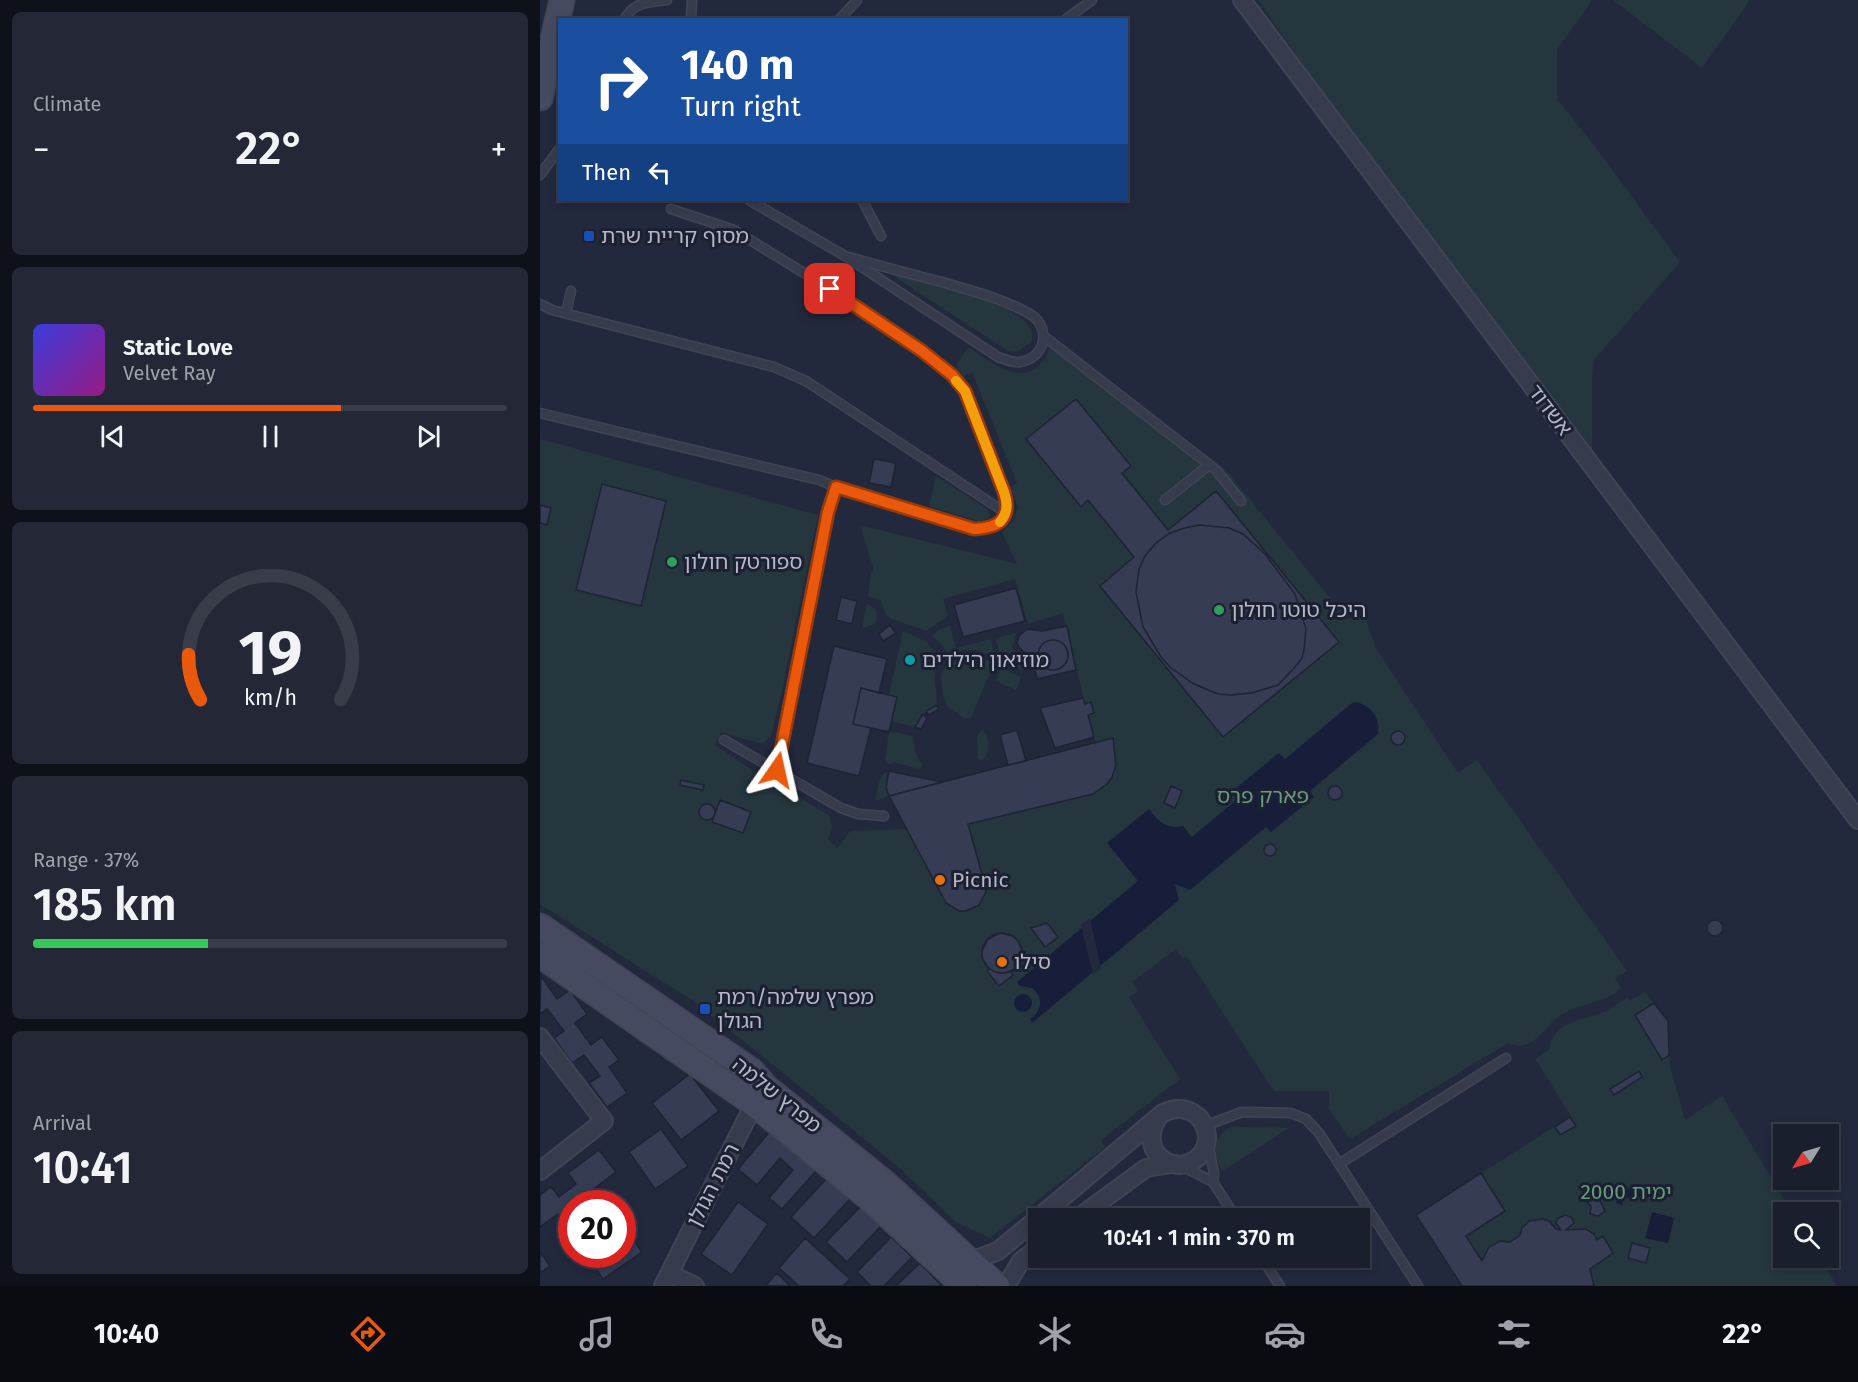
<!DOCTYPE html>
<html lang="en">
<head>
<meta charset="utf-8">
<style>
	body { margin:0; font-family:"Fira Sans","Noto Sans Hebrew",sans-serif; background:#232736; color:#f1f3f6; height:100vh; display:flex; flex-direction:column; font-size:22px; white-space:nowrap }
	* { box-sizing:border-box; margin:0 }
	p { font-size:20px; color:#9fa2aa }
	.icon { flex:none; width:33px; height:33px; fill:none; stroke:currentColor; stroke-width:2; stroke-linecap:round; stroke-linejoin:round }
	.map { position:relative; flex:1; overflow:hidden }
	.details { display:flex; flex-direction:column; gap:12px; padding:12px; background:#0e1119; width:540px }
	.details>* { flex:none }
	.hud { position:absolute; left:18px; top:18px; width:570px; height:183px; border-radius:0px; box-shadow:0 3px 9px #0003,0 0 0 2px #383d4a; background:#1a4fa0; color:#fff; overflow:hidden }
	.needle { width:39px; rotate:233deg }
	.fabs { position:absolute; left:1233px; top:1124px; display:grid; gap:12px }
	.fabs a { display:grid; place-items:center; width:66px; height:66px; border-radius:0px; background:#1a1f2e; box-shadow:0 3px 9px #0003,0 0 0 2px #383d4a; font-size:30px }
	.speed { position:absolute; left:18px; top:1190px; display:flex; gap:12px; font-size:30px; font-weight:700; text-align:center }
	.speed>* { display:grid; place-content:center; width:78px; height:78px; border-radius:50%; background:#1a1f2e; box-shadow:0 3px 9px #0003,0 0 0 2px #383d4a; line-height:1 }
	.speed .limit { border:9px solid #d22; background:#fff; color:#111 }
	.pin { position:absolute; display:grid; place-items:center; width:51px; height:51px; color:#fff; margin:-26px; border-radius:12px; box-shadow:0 3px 9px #0006 }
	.me { position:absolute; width:66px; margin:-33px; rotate:11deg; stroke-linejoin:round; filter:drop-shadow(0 0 4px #0008) }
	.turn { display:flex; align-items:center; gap:21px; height:126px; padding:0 24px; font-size:27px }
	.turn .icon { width:78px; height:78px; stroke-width:2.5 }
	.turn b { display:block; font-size:42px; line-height:51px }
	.then { display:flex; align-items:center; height:57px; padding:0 24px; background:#0003; gap:12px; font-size:22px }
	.big { font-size:45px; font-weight:600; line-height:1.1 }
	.details .card { flex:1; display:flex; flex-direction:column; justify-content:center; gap:9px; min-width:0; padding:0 21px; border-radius:9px; background:#232736 }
	.details .dial { align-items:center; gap:0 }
	.dial svg { height:156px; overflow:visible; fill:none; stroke:#383d4a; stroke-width:7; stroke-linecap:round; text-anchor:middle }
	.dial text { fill:#f1f3f6; stroke:none }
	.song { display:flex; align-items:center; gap:18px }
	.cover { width:72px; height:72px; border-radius:9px; background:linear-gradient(135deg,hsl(240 70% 55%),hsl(310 70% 35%)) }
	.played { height:6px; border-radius:3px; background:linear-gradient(90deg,#ea580c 65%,#383d4a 65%) }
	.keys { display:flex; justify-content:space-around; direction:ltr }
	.heat { display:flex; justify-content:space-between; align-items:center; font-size:33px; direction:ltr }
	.charge { height:9px; border-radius:4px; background:linear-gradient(90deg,#34c759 37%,#383d4a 0) }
	.trip { position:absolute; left:488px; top:1208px; width:342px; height:60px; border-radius:0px; background:#1a1f2e; box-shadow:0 3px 9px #0003,0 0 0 2px #383d4a; font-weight:600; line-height:60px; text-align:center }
	.tab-bar { display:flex; height:96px; justify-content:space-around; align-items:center; background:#0a0c12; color:#9fa2aa }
	.tab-bar .icon { width:42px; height:42px }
	.tab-bar .selected { color:#ea580c }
	.tab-bar b { font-size:27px; color:#f1f3f6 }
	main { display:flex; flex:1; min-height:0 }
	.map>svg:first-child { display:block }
	.green { fill:#25363e }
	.water { fill:#171e3a }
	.pier { fill:#23293d }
	.building { fill:#353c53; stroke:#1e2334; stroke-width:1.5 }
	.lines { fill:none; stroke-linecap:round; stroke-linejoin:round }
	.lane-casing { stroke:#404556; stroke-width:11 }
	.street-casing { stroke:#404556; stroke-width:20 }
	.secondary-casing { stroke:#404556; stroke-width:27 }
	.lane { stroke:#373c4d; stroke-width:8 }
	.street { stroke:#373c4d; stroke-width:16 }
	.secondary { stroke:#454a60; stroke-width:24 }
	.route-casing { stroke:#983908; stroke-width:15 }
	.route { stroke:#ea580c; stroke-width:10 }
	.slow { stroke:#f59e0b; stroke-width:10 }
	.transit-dot { fill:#1a4fb4; stroke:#1c2132; stroke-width:2 }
	.leisure-dot { fill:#2e9e5b; stroke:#1c2132; stroke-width:2 }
	.culture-dot { fill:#0f9aa8; stroke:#1c2132; stroke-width:2 }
	.food-dot { fill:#e8710a; stroke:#1c2132; stroke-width:2 }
	.labels { text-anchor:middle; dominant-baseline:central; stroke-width:6; stroke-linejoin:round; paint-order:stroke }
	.poi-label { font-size:21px; fill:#b3b7c8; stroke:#1c2132; text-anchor:start }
	.street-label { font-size:21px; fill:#b3b7c8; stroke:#1c2132 }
	.park-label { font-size:21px; fill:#6a997f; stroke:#1c2132 }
</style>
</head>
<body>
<main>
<section class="details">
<div class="card"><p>Climate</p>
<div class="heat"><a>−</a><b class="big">22°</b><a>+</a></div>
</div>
<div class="card">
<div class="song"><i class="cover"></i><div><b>Static Love</b><p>Velvet Ray</p></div></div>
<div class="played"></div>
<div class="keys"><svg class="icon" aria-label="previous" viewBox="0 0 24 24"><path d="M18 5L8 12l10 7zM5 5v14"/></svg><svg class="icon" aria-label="pause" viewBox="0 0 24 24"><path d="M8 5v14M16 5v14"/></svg><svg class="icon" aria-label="next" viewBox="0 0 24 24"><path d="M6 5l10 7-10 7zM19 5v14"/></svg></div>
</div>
<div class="card dial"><svg viewBox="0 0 100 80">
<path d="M14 69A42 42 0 1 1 86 69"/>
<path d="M14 69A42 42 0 0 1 8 46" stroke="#ea580c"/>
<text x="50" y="56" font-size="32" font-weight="700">19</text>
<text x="50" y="72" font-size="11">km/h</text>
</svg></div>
<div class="card"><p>Range · 37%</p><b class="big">185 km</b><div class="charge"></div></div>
<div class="card"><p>Arrival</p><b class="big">10:41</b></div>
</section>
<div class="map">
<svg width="1318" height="1286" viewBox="0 0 1318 1286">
	<rect width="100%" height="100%" fill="#23293d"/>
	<path class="green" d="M 718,0 L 1052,0 L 1017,50 L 1017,99 L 1053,144 L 1140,262 L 1054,360 L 1052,377 L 1052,453 L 798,115 Z
		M 1073,0 L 1210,0 L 1162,68 Z
		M 349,273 C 377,280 499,302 492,341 L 478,352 L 468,351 Z
		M 512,336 L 686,470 L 807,619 L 825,617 L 836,649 L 918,773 L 937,760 L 1087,971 L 1075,978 L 1081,988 C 1063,1005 1038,1002 1018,1017 C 1002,1029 992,1054 968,1043 L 810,1139 L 789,1109 L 789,1091 L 734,1091 L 646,956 L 642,958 L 636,949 L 592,982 L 598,991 L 589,998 L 640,1079 L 561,1140 L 565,1147 L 450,1238 L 416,1222 L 362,1170 L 236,1067 L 153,1001 L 0,904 L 0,439 L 278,515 L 241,696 L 231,736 L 222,744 L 181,732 L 175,745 L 218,774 L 289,815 L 292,827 L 288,840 L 298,848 L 310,831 L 367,829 L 349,796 L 335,801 C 338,790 338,775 349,771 L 346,787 L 349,796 L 555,742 L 548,715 L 554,713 L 551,703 L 545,704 L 523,613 L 488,624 L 475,579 L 403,599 L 408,616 L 386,631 L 352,619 L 346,614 L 340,600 L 328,596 L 331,573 L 334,570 L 320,525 L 477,564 L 462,532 L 473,521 L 478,507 L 470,487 L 477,483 L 432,372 L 423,376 L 416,365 L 428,347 C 449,361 484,391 505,358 C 509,352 510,342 512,336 Z
		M 396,476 L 447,509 L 450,516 L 447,519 L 439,521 L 389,506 Z
		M 327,603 L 336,610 L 337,619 L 333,625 L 322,628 Z
		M 410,626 L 416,648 L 451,639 L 454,657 C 438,649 425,646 409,656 L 401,644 L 392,636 L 401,629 Z
		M 363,631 L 385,641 L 403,660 C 388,675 398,687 397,705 L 383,714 L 375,727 L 351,721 L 357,697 L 349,695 Z
		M 476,633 L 472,648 L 476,656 L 485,664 L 484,671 L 461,661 L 456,638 Z
		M 427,654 L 436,655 L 454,664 L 431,717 L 425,719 L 408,707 L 403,695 L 401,676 L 406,665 Z
		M 461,668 L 481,677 L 476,690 L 456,681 Z
		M 442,730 L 447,734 C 449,744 450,755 441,761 L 438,758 L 437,736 Z
		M 349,731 L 373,736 L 375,752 L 383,766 L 379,769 L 353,762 L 352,764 L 345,763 Z
		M 1105,992 L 1128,1021 L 1130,1066 L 1145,1120 L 1182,1096 L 1252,1212 L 1244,1212 L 1244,1257 L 1279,1257 L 1297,1286 L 922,1286 L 876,1215 L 1031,1116 L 995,1059 L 1009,1050 C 1012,1023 1038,1021 1059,1014 C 1069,1010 1078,1003 1087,997 L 1090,1001 Z
		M 692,1127 L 700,1127 L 749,1128 L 682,1171 C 672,1154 671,1136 692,1127 Z"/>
	<path class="water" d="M 817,702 C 833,707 840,718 838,734 L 770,791 L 774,797 L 731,832 L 726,827 L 650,890 L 635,884 L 639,900 L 492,1023 L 490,1019 C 502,1011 504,998 492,988 L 480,986 L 477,982 L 598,881 L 567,843 L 609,809 C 618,821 626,830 643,826 L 652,837 L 701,796 L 695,789 L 739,753 L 745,759 L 812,703 Z
		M474 1003a9 9 0 1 1 18 0a9 9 0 1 1-18 0Z
		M 1077,1184 L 1098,1192 L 1095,1201 L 1085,1197 L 1082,1205 L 1076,1203 L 1079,1195 L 1074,1193 Z
		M 1112,1212 L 1134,1218 L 1128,1243 L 1105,1238 Z"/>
	<path class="pier" d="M 550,918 L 561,969 L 553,975 L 541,925 Z"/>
	<path class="building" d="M 536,399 L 591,466 L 582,473 L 628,530 L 676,491 L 799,642 L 683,737 L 560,586 L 594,557 L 548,500 L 541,507 L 486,439 Z
		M 334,459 L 356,463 L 351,487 L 329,483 Z
		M 62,484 L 126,501 L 101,606 L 36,590 Z
		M 0,505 L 11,508 L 7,525 L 0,523 Z
		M 659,525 L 689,528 L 703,534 L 725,554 L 755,594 L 766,629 L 764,650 L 762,658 L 755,667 L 738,685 L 712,693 L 691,695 L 678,694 L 654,684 L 631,668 L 621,657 L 603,627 L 596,592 L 599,569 L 605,556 L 616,543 L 630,533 L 645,528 Z
		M 476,588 L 485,621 L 423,637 L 414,605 Z
		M 301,597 L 317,601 L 312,624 L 296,620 Z
		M 350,625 L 356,633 L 343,641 L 339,634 Z
		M 527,626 L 536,670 L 497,679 L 493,661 L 479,647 L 477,643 L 479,636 L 487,629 L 502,631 Z
		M498 655a15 15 0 1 1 30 0a15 15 0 1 1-30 0Z
		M 294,646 L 347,659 L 339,693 L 321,688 L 313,724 L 331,728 L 319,776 L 267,763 Z
		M 321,688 L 357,697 L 349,732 L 313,724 Z
		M 543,698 L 545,704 L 551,702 L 554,713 L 548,715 L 554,737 L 515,748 L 500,708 Z
		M 397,705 L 399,709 L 389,715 L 386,711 Z
		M 383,714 L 387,718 L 381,729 L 375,727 Z
		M 477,730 L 486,761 L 468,765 L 460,735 Z
		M851 738a7 7 0 1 1 14 0a7 7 0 1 1-14 0Z
		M 573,738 L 576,765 L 572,777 L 567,784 L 553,794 L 428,824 L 445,885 L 446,892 L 439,905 L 426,911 L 419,911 L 406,903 L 349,796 Z
		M 349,771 L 402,782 L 349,796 L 346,787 Z
		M 141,780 L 164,785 L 163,790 L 140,785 Z
		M 631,786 L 642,791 L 635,808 L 624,803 Z
		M788 793a7 7 0 1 1 14 0a7 7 0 1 1-14 0Z
		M 180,800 L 211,812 L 203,833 L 172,822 Z
		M159 812a8 8 0 1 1 16 0a8 8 0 1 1-16 0Z
		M724 850a6 6 0 1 1 12 0a6 6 0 1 1-12 0Z
		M1167 928a8 8 0 1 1 16 0a8 8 0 1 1-16 0Z
		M 507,923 L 518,937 L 505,947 L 491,928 Z
		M442 953a20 20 0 1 1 40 0a20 20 0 1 1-40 0Z
		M 460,933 L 473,936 L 478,941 L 483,953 L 479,965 L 471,972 L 473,975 L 459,986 L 447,971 L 449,969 L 442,958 L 442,951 L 448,939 Z
		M 1,976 L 17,999 L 30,990 L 47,1014 L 35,1023 L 51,1045 L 62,1037 L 79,1060 L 69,1067 L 87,1093 L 67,1107 L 49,1083 L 60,1076 L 44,1055 L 32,1063 L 14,1038 L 24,1031 L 7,1009 L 0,1014 Z
		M 1114,1003 L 1128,1021 L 1129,1055 L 1122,1060 L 1095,1015 Z
		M 1099,1071 L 1102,1077 L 1074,1095 L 1070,1089 Z
		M 150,1074 L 179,1111 L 141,1140 L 112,1103 Z
		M 1030,1117 L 1036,1126 L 1020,1135 L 1015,1127 Z
		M 121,1129 L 148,1166 L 115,1189 L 89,1152 Z
		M 231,1130 L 277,1170 L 242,1209 L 229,1198 L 253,1170 L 240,1158 L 217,1185 L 198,1169 Z
		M 59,1150 L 76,1172 L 51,1191 L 58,1201 L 55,1203 L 32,1203 L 32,1221 L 26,1225 L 18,1214 L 0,1227 L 0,1195 L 11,1187 L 19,1197 L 36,1184 L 28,1173 Z
		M 941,1173 L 965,1211 L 926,1236 L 942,1261 L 949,1247 L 960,1241 L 970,1242 L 980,1235 L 982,1228 L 989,1221 L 1002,1219 L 1009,1221 L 1016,1229 L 1021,1230 L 1016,1223 L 1018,1218 L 1026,1215 L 1032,1218 L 1034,1223 L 1026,1230 L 1046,1229 L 1054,1234 L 1057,1240 L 1063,1236 L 1073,1253 L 1050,1269 L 1054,1286 L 922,1286 L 876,1215 Z
		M 287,1178 L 310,1199 L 274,1238 L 251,1217 Z
		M 1054,1196 L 1058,1197 L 1065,1211 L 1058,1216 L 1050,1214 L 1051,1207 L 1048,1203 L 1050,1199 Z
		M 198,1202 L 228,1224 L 192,1275 L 161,1254 Z
		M 321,1206 L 341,1226 L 307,1262 L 286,1242 Z
		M 82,1224 L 102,1252 L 63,1279 L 45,1254 L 82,1254 Z
		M 351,1237 L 372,1257 L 344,1286 L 331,1286 L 317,1272 Z
		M 265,1238 L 310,1279 L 303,1286 L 259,1286 L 239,1268 Z
		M 1092,1243 L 1110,1248 L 1106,1263 L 1088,1258 Z
		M 0,1252 L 10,1266 L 0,1273 Z
		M 380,1263 L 402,1286 L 356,1286 Z
		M 237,1273 L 250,1286 L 225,1286 Z"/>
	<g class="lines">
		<defs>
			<path id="lane" d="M 84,20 C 93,2 109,2 127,0
				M 151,20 L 152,0
				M 299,20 L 317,0
				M 525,20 L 552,0
				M 0,175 L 20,148
				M 209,200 L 305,256 L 458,357 C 464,359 473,363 480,362 C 507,358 512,325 488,313 C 461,298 432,291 402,282 C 370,274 337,265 305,256
				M 322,200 L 341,236
				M 0,304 L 12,310 L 234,367 L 266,381 L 466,513
				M 26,313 L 31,291
				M 505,337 L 676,470 L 701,501
				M 0,413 L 279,480 L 311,493 L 434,529 C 460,528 472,518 464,492 L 425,391 L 409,372 L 382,351 L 290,289 L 194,230 L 131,209
				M 625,500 L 669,465
				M 184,740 L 301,808 L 318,814 L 344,816
				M 237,770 L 289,503 L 296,487
				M 665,1126 L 702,1112 L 751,1113 L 766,1119 L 779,1133 L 878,1286
				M 669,1147 L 674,1174 L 673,1182
				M 799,1164 L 966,1058
				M 642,1166 L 673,1182 L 696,1218
				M 721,1257 L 740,1286"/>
			<path id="street" d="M 702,0 L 1318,820
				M 0,1037 L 64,1121 L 0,1171
				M 498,1218 L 623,1113 C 662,1094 685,1148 649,1163 C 642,1166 634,1165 627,1162 C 609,1153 608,1133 618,1118
				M 538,1218 L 606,1168 L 631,1164
				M 431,1261 L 458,1251 L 498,1218
				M 130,1274 L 155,1286
				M 123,1286 L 214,1104 L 219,1097
				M 466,1286 L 481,1261 L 498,1248"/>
			<path id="secondary" d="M 0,98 L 22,0
				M 0,926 L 212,1071 L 226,1087 L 344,1182 L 457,1286
				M 0,955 L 214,1104 L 329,1198 L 424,1286"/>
		</defs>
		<use href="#lane" class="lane-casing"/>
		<use href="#street" class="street-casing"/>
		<use href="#secondary" class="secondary-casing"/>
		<use href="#lane" class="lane"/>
		<use href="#street" class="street"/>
		<use href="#secondary" class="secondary"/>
	</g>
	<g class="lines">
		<defs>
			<path id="route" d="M 237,770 L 288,512 L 296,487 L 434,529 C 460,528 472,518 464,492 L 425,391 L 412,375 L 382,351 L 290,289"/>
		</defs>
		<use href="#route" class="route-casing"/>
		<use href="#route" class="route"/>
		<path class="slow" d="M 416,381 L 425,391 L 464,492 C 468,504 468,512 460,522"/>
	</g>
	<g class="transit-dot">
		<rect x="43" y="230" width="12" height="12" rx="3"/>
		<rect x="159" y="1003" width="12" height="12" rx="3"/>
	</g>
	<g class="leisure-dot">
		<circle cx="132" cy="562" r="6"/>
		<circle cx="679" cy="610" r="6"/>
	</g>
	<circle class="culture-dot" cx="370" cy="660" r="6"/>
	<g class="food-dot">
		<circle cx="400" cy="880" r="6"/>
		<circle cx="462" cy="962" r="6"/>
	</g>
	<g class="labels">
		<g class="poi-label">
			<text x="61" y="236">מסוף קריית שרת</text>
			<text x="144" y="562">ספורטק חולון</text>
			<text x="691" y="610">היכל טוטו חולון</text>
			<text x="382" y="660">מוזיאון הילדים</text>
			<text x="412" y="880">Picnic</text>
			<text x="474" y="962">סילו</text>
			<text x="177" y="997">מפרץ שלמה/רמת<tspan x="177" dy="24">הגולן</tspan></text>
		</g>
		<g class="street-label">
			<text transform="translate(1010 410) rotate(53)">אשדוד</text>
			<text transform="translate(237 1095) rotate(39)">מפרץ שלמה</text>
			<text transform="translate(173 1185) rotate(-63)">רמת הגולן</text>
		</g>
		<g class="park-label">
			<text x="723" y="796">פארק פרס</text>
			<text x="1086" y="1192">ימית 2000</text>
		</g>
	</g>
</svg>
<div class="fabs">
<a><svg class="needle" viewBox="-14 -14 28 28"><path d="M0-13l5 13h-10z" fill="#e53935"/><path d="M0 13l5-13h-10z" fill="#9fa2aa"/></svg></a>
<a><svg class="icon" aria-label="search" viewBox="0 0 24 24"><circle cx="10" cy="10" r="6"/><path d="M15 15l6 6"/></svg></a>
</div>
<div class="speed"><div class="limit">20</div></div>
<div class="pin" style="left:290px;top:289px;background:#d93025"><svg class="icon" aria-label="arrive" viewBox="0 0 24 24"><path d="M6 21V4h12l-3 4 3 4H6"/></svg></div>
<svg class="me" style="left:237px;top:770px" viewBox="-20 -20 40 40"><path d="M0-17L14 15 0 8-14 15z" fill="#ea580c" stroke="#fff" stroke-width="4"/></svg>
<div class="trip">10:41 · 1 min · 370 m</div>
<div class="hud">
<div class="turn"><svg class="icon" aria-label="right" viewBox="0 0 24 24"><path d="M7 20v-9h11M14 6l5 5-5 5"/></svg><div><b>140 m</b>Turn right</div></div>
<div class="then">Then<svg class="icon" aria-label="left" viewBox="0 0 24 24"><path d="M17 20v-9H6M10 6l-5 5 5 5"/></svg></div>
</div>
</div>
</main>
<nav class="tab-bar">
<b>10:40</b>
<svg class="icon selected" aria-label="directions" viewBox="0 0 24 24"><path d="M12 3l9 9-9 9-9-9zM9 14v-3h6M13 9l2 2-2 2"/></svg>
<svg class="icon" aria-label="music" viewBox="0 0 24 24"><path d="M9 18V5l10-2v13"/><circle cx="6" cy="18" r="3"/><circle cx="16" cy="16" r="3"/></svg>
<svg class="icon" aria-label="phone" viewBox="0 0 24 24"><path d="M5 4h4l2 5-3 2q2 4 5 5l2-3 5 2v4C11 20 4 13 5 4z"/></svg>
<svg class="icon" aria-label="climate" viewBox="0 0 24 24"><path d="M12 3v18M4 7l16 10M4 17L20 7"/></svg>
<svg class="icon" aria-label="car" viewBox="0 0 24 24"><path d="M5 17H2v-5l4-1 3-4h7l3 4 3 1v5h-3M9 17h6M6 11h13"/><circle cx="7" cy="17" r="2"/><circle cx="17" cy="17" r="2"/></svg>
<svg class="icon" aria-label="filters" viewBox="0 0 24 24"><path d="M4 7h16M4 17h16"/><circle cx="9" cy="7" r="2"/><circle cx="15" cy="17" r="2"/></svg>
<b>22°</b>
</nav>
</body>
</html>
